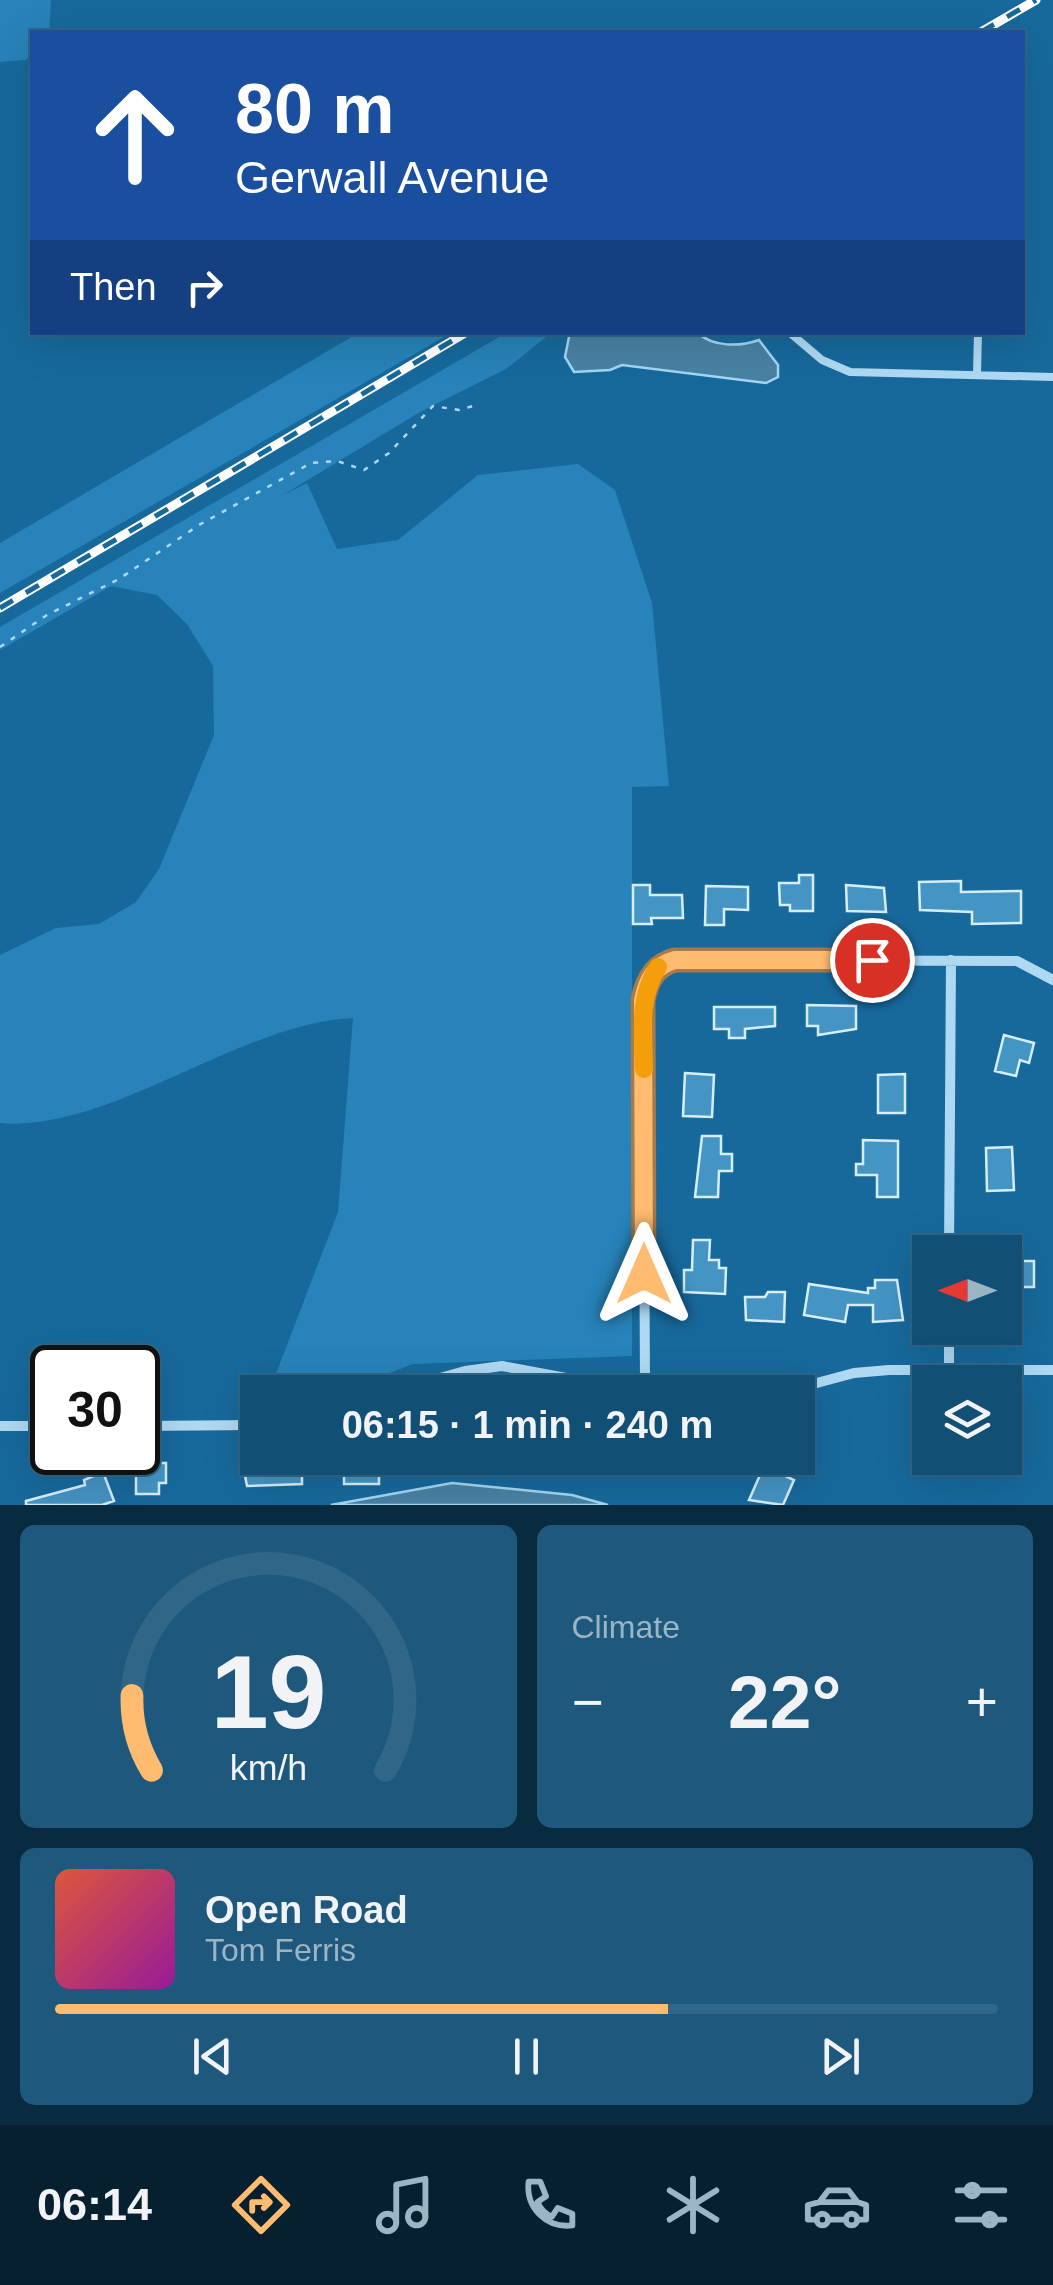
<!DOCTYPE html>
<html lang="en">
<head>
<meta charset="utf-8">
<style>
	body { margin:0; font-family:Helvetica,sans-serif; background:#1e597d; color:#f1f3f6; height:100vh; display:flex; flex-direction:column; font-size:38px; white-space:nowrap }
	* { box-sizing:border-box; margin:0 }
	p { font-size:32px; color:#9cb5c5 }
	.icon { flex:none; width:55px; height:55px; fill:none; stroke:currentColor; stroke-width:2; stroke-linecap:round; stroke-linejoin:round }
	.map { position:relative; height:1505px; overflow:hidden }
	.side { display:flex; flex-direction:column; gap:20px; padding:20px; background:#092b40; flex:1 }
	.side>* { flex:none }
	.guide { position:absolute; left:30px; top:30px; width:995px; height:305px; border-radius:0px; box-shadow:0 10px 40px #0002,0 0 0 2px #306687; background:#1a4fa0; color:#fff; overflow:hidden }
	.needle { width:65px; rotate:270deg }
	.controls { position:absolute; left:912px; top:1235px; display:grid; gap:20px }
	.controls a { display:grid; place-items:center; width:110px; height:110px; border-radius:0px; background:#114f75; box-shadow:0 10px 40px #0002,0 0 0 2px #306687; font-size:50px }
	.speed { position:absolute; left:30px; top:1345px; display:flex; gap:20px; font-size:50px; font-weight:700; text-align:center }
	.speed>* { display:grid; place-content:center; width:130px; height:130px; border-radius:50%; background:#114f75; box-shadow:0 10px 40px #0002,0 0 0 2px #306687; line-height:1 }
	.speed .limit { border:5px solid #111; border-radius:15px; background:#fff; color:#111 }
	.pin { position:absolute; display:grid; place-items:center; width:85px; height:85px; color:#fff; margin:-42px; border:5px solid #fff; border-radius:50%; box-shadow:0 2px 10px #0007 }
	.me { position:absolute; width:110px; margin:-55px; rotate:0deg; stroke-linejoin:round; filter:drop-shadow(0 0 8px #0008) }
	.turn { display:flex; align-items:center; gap:35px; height:210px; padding:0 40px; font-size:45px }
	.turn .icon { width:130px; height:130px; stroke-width:2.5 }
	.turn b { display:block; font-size:70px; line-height:85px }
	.then { display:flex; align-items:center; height:95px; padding:0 40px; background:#0003; gap:20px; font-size:38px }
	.big { font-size:75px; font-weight:700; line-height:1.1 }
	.side .widget { flex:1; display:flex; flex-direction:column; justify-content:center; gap:15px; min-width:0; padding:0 35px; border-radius:15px; background:#1e597d }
	.side .dial { align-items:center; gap:0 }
	.dial svg { height:260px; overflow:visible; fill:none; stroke:#306687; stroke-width:7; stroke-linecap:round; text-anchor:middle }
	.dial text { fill:#f1f3f6; stroke:none }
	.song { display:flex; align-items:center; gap:30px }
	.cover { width:120px; height:120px; border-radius:15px; background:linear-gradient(135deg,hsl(10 70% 55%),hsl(300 70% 35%)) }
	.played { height:10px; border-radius:5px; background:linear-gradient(90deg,#ffbc70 65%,#306687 65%) }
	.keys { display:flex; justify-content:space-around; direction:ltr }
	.heat { display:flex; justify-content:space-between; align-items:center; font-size:55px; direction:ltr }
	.side .tiles { flex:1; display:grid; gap:20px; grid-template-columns:1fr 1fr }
	.widget:last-child { grid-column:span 2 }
	.trip { position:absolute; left:240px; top:1375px; width:575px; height:100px; border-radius:0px; background:#114f75; box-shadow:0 10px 40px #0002,0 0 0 2px #306687; font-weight:700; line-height:100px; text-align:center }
	.dock { display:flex; height:160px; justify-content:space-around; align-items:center; background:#07202f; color:#9cb5c5 }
	.dock .icon { width:70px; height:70px }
	.dock .active { color:#ffbc70 }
	.dock b { font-size:45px; color:#f1f3f6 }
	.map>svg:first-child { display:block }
	.green { fill:#2783b9 }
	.water { fill:#4982a4; stroke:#a1d7f4; stroke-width:2.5 }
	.building { fill:#4494c4; stroke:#d6eefc; stroke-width:2.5 }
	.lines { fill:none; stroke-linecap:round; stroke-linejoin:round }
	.path { stroke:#afd9f2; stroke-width:2.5; stroke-dasharray:5 8; stroke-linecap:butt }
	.lane { stroke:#afd9f2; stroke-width:8 }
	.street { stroke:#afd9f2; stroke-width:10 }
	.rail-casing { stroke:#fff; stroke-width:9 }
	.rail { stroke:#17699c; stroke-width:5; stroke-dasharray:15; stroke-linecap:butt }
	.route-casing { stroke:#a67a49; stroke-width:25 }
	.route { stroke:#ffbc70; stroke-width:18 }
	.slow { stroke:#f59e0b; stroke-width:18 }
</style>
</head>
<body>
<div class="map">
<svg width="1053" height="1505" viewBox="0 0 1053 1505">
	<rect width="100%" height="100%" fill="#17699c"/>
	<path class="green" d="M 0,0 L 51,0 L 49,32 L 32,32 L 32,52 L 26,60 L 0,62 Z
		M 360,332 L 451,333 L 0,593 L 0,543 Z
		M 506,333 L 551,333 L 506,369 L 420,412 L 283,495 L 307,483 L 337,549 L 398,540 L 478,475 L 578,464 L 615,490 L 652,603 L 669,786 L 632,787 L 632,1356 L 413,1364 L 340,1392 L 269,1392 L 338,1212 L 353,1018 C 239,1023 110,1133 0,1123 L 0,955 L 56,928 L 99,924 L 136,902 L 159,869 L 214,735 L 213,666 L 187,624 L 157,595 L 111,586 L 0,650 L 0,627 Z"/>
	<path class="water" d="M 570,332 L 698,333 C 713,347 739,347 759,340 L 778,365 L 778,377 L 766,383 L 622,365 L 610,370 L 574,372 L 565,357 Z
		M 452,1483 L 572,1495 L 608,1505 L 331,1505 Z"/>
	<path class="building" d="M 799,875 L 813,875 L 813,911 L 790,911 L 790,905 L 780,905 L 779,883 L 799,883 Z
		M 961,881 L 961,892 L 1021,891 L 1021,923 L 972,924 L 972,912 L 920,910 L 919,882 Z
		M 633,885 L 650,885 L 650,895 L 682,895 L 683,918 L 651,918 L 652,924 L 633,924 Z
		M 846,885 L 884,888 L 886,912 L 847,911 Z
		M 706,886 L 748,887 L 748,910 L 724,909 L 724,925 L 705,925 Z
		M 807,1005 L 856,1006 L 856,1029 L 818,1035 L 818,1026 L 807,1026 Z
		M 714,1007 L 775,1007 L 775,1026 L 745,1029 L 745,1038 L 729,1038 L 729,1029 L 714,1029 Z
		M 1004,1035 L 1034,1043 L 1029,1063 L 1020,1060 L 1016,1076 L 995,1071 Z
		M 685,1073 L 714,1075 L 712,1117 L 683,1116 Z
		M 905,1074 L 905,1113 L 878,1113 L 878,1075 Z
		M 702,1136 L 721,1136 L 721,1154 L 732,1154 L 732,1171 L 719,1171 L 718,1197 L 695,1197 Z
		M 863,1140 L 898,1141 L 898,1197 L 877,1197 L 877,1175 L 856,1175 L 856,1164 L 863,1164 Z
		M 1012,1147 L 1014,1190 L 987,1191 L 986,1148 Z
		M 693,1240 L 710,1240 L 709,1260 L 719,1260 L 719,1268 L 726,1268 L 725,1294 L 684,1292 L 684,1270 L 692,1270 Z
		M 1005,1261 L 1034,1261 L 1034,1287 L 1005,1287 Z
		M 875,1280 L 897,1280 L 903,1320 L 873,1322 L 873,1305 L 848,1305 L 845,1322 L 804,1315 L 809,1284 L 868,1293 L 868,1288 L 875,1288 Z
		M 768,1292 L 785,1292 L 784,1322 L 746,1320 L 745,1297 L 765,1297 Z
		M 134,1453 L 134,1473 L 104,1474 L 103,1454 Z
		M 241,1455 L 302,1461 L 302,1484 L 247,1486 Z
		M 344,1458 L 379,1458 L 379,1484 L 344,1484 Z
		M 485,1458 L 558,1458 L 556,1475 L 485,1470 Z
		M 136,1463 L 166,1463 L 166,1483 L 159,1483 L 159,1494 L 136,1494 Z
		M 764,1466 L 794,1480 L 783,1505 L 749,1500 Z
		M 103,1472 L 114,1501 L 102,1505 L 26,1505 L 26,1501 L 85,1485 L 84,1480 Z"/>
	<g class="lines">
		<path class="path" d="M 0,647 L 47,615 L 119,579 L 199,525 L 311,463 L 337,461 L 364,470 L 389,453 L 433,406 L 459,410 L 473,406"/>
		<path class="lane" d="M 789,332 L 822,360 L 850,372 L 1053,377
			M 977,374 L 978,332"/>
		<path class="street" d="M 949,1252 L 951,960
			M 949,1370 L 949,1328
			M 645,1383 L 643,1001 C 647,980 655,966 675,960 L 1017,961 L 1053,980
			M 390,1392 L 465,1371 L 502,1366 L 582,1381 L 768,1387 L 813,1384 L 854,1373 L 889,1370 L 1053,1370
			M 0,1426 L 52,1426
			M 138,1426 L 258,1425"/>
		<defs>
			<path id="rail" d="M 981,32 L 1036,0
				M 0,608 L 467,332"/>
		</defs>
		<use href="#rail" class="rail-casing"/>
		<use href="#rail" class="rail"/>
	</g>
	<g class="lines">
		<defs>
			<path id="route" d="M 644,1274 L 643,1000 C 647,980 655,965 675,960 L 872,960"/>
		</defs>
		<use href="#route" class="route-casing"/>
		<use href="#route" class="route"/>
		<path class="slow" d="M 644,1069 C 643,1033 638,998 658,967"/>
	</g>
</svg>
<div class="controls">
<a><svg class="needle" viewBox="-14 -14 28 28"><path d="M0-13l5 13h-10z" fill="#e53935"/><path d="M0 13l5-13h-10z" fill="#9cb5c5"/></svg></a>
<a><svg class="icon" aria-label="layers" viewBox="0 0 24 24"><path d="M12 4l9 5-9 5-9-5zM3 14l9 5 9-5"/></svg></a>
</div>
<div class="speed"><div class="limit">30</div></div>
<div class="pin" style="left:872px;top:960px;background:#d93025"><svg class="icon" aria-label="arrive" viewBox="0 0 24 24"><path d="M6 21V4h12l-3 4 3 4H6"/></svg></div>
<svg class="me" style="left:644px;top:1274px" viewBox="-20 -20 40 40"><path d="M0-17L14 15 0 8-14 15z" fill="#ffbc70" stroke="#fff" stroke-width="4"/></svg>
<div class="trip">06:15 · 1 min · 240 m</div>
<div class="guide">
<div class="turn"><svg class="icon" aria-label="ahead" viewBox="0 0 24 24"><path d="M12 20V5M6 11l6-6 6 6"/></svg><div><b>80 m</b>Gerwall Avenue</div></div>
<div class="then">Then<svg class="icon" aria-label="right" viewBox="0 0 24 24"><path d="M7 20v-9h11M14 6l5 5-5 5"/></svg></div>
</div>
</div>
<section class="side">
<div class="tiles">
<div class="widget dial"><svg viewBox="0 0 100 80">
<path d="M14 69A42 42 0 1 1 86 69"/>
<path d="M14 69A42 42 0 0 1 8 46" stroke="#ffbc70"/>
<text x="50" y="56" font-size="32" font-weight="700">19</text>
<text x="50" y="72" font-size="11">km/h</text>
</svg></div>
<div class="widget"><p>Climate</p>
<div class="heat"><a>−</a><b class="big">22°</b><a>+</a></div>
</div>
<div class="widget">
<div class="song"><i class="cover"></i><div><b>Open Road</b><p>Tom Ferris</p></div></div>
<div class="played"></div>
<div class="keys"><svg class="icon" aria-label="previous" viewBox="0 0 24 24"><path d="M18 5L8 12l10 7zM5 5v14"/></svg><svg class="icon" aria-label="pause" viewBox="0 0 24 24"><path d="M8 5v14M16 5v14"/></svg><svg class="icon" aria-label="next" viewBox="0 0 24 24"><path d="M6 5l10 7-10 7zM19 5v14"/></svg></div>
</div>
</div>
</section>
<nav class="dock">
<b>06:14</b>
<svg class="icon active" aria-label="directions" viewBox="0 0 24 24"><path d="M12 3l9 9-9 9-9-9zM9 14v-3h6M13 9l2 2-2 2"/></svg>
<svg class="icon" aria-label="music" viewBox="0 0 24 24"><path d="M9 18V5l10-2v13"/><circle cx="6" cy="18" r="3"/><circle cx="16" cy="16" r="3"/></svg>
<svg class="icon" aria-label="phone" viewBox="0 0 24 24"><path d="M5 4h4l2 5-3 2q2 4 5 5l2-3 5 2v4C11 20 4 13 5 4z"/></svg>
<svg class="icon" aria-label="climate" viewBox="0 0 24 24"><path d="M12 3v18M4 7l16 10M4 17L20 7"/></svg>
<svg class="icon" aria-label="car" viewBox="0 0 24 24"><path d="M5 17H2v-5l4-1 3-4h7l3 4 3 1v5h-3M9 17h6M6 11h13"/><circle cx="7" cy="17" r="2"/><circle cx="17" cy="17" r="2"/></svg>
<svg class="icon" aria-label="filters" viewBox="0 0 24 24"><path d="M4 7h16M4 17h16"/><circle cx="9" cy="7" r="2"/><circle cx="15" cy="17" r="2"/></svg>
</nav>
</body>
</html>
